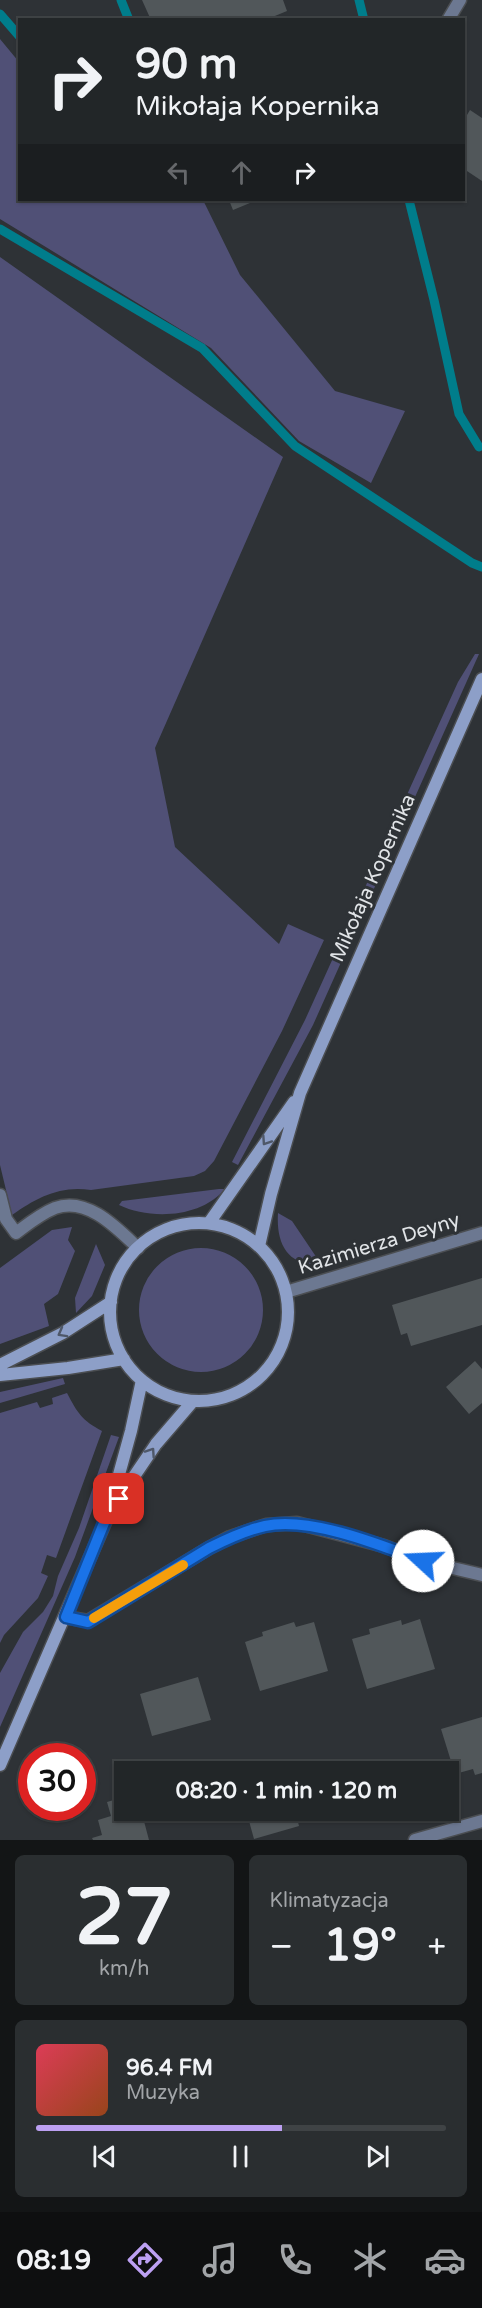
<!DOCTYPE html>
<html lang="pl">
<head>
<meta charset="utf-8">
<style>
	body { margin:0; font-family:"Varela Round",sans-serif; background:#2a2e30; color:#f1f3f6; height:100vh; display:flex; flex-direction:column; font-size:22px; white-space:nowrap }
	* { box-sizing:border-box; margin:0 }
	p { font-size:20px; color:#a2a5a8 }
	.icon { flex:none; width:33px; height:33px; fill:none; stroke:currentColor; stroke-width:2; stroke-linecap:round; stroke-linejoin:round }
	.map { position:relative; height:1840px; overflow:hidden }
	.side { display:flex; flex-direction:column; gap:15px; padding:15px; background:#131516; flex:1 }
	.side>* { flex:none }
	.hud { position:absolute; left:18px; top:18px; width:447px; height:183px; border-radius:0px; box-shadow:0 2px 4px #0004,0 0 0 2px #3f4345; background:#222628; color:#f1f3f6; overflow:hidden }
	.speed { position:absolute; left:18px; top:1743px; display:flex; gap:12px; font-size:30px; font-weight:700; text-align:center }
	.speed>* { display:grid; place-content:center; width:78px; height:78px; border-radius:50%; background:#222628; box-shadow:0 2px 4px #0004,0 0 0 2px #3f4345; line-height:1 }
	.speed .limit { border:9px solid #d22; background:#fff; color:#111 }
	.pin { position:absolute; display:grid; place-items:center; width:51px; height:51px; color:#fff; margin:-26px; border-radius:12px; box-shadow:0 3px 9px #0006 }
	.me { position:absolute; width:66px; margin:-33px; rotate:290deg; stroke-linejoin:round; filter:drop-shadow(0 0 4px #0008) }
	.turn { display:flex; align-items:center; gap:21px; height:126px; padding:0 18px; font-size:27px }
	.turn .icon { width:78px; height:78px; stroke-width:2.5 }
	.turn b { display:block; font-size:42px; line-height:51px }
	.lanes { display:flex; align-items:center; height:57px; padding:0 18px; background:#0003; justify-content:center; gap:30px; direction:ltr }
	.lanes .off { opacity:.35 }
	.big { font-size:45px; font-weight:700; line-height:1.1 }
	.side .card { flex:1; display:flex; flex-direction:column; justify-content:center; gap:9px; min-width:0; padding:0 21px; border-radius:9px; background:#2a2e30 }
	.side .dial { align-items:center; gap:0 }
	.dial b { font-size:78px; line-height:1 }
	.song { display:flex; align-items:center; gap:18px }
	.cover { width:72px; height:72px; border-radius:9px; background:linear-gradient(135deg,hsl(350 70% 55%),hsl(20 70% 35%)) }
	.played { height:6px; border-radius:3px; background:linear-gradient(90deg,#bca0f2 60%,#3f4345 60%) }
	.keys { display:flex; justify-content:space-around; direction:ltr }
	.heat { display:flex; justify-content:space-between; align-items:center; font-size:33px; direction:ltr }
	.side .tiles { flex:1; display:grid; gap:15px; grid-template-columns:1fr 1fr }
	.card:last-child { grid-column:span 2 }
	.trip { position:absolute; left:114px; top:1761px; width:345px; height:60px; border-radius:0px; background:#222628; box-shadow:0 2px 4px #0004,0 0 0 2px #3f4345; font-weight:700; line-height:60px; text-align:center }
	.menu { display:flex; height:96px; justify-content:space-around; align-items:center; background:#0e0f10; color:#a2a5a8 }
	.menu .icon { width:42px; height:42px }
	.menu .selected { color:#bca0f2 }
	.menu b { font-size:27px; color:#f1f3f6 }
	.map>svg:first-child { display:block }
	.green { fill:#505076 }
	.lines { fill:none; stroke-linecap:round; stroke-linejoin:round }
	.stream { stroke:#007d8b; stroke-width:9 }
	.building { fill:#51575a }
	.lane-casing { stroke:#4b4e52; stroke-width:15 }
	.street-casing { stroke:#4b4e52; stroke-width:15 }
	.secondary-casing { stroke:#4b4e52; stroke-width:15 }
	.lane { stroke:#6c7891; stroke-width:12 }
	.street { stroke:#6c7891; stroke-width:12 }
	.secondary { stroke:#8d9fc8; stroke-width:12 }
	.oneway { stroke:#4f5869 }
	.route-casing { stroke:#114b97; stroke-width:15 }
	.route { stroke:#1a73e8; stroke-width:10 }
	.slow { stroke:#f59e0b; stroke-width:10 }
	.labels { text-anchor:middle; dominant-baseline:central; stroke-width:6; stroke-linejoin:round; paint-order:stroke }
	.street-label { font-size:20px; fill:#e1e4e7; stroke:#2e3236 }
</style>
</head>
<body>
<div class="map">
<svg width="482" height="1840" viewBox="0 0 482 1840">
	<rect width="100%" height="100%" fill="#2e3236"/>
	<path class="green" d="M 0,39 L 19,62 L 20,200 L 203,200 L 240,275 L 335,391 L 405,411 L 371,483 L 299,441 L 211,348 L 0,219 Z
		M 0,257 L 283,457 L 155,748 L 175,847 L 279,944 L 288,924 L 324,940 L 282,1031 L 214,1161 L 205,1171 L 194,1176 L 91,1190 C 60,1185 36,1198 12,1215 L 0,1165 Z
		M 475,654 L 479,654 L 313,1025 L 238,1165 L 232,1162 L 305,1020 L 458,682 Z
		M 219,1189 L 225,1189 C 201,1218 150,1220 119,1205 L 122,1201 Z
		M 278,1213 L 292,1221 L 321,1264 C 287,1267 276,1243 278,1213 Z
		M 72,1227 L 68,1240 L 75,1251 L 58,1294 L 44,1304 L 49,1326 L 0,1344 L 0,1268 L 52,1230 Z
		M 96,1244 L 105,1265 L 92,1296 L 76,1313 L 75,1298 Z
		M139 1310a62 62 0 1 1 124 0a62 62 0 1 1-124 0Z
		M 63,1378 L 65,1384 L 0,1403 L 0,1392 Z
		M 67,1393 C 78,1414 82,1420 102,1431 L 56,1558 L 47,1555 L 41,1573 L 48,1576 L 38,1598 L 4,1635 L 0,1643 L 0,1413 L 37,1402 L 40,1408 L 53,1404 L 52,1398 Z
		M 111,1435 L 119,1437 L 75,1557 L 0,1727 L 0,1673 L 23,1632 L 43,1612 L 53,1596 L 58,1576 L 79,1528 Z"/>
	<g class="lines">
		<path class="stream" d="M 121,0 L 129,20
			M 359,0 L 364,20
			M 0,14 L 20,37
			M 409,200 L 434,300 L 459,414 L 479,447
			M 0,229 L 202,348 L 295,446 L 472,563 L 482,567"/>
	</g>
	<path class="building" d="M 142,0 L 283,0 L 287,11 L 270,18 L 271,20 L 151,20 Z
		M 470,110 L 482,118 L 482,181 L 464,169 L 464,120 Z
		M 229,200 L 257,200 L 233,210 Z
		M 482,1278 L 482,1325 L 411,1346 L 407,1333 L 401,1335 L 392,1305 Z
		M 475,1361 L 482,1369 L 482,1403 L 469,1414 L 446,1387 Z
		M 420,1619 L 435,1669 L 367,1689 L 352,1639 L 370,1634 L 369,1629 L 401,1620 L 402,1625 Z
		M 294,1622 L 296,1627 L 314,1622 L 328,1671 L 260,1691 L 245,1642 L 263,1636 L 262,1632 Z
		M 198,1677 L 211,1720 L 152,1736 L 140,1694 Z
		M 482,1717 L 482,1773 L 475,1775 L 473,1769 L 455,1774 L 441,1729 Z
		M 280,1759 L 284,1772 L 242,1772 L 242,1771 Z
		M 376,1760 L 380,1772 L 338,1772 L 337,1771 Z
		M 124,1797 L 124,1810 L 141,1810 L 149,1840 L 93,1840 L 92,1838 L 102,1835 L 98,1820 L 111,1816 L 107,1802 Z
		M 239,1810 L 295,1810 L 299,1826 L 254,1839 L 249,1821 L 243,1823 Z"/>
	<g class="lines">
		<defs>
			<path id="lane" d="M 0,1195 L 6,1219 L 16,1233 C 28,1224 40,1214 55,1208 C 87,1196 117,1228 138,1248"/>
			<path id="street" d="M 448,20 L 460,0
				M 286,1292 L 482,1233
				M 65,1617 L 88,1621 L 209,1548 L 230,1537 L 266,1525 L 297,1523 L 384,1546 L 423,1561 L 482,1575
				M 415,1840 L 482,1821"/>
			<path id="secondary" d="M 209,1223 L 294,1102
				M110 1312a89 89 0 1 1 178 0a89 89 0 1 1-178 0Z
				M 259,1246 L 271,1194 L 300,1093 L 482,679
				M 0,1365 L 63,1333 L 111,1302
				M 0,1375 L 68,1368 L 124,1359
				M 112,1509 L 156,1444 L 193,1401
				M 0,1765 L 107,1518 L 131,1431 L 142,1380"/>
		</defs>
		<use href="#lane" class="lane-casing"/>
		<use href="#street" class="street-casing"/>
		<use href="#secondary" class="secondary-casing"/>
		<use href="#lane" class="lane"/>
		<use href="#street" class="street"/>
		<use href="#secondary" class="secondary"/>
	</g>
	<defs><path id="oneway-chevron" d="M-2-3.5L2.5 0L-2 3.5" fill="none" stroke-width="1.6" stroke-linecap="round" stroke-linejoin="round" transform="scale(1.5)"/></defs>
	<g class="oneway">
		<use href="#oneway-chevron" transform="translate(266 1141) rotate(124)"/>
		<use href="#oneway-chevron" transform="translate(62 1333) rotate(151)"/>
		<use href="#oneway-chevron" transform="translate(151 1452) rotate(-56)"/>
	</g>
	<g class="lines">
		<defs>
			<path id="route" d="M 119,1499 L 106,1518 L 66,1617 L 88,1622 L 209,1548 C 227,1539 246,1530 265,1526 C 309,1516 381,1545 423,1561"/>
		</defs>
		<use href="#route" class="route-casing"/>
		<use href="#route" class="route"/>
		<path class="slow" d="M 94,1618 L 183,1565"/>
	</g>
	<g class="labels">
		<g class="street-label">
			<text transform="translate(373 878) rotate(-66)">Mikołaja Kopernika</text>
			<text transform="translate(379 1244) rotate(-17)">Kazimierza Deyny</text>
		</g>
	</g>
</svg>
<div class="speed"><div class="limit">30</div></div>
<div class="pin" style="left:119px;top:1499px;background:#d93025"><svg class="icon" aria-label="arrive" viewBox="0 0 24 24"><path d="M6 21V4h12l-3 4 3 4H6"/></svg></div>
<svg class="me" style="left:423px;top:1561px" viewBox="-20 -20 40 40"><circle r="19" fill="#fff"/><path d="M0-13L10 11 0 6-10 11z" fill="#1a73e8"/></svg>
<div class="trip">08:20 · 1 min · 120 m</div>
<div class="hud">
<div class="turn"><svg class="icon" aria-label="right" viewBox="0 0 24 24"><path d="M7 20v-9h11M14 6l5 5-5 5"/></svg><div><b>90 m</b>Mikołaja Kopernika</div></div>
<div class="lanes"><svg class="icon off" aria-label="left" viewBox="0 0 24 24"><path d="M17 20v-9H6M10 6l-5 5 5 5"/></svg><svg class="icon off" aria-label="ahead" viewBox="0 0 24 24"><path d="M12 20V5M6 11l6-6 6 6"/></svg><svg class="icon" aria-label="right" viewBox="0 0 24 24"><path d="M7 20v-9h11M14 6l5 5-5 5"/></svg></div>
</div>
</div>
<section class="side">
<div class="tiles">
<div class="card dial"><b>27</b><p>km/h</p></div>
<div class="card"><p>Klimatyzacja</p>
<div class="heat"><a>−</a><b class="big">19°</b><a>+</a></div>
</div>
<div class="card">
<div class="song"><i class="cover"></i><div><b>96.4 FM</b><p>Muzyka</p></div></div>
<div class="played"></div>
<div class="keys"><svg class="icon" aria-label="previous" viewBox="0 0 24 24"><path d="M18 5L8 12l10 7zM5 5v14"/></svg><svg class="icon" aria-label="pause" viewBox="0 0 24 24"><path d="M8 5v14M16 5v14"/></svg><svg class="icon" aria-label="next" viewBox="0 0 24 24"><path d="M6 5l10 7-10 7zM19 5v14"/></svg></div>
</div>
</div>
</section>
<nav class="menu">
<b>08:19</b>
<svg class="icon selected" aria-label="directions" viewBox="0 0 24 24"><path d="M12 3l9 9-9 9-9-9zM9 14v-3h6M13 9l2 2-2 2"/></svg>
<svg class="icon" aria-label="music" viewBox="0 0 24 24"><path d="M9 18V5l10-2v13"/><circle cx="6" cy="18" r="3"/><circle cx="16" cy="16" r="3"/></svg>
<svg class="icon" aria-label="phone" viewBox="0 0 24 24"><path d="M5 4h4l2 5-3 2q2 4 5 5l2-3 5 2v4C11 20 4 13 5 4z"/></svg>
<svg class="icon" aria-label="climate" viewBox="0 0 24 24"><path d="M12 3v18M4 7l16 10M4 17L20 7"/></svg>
<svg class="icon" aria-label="car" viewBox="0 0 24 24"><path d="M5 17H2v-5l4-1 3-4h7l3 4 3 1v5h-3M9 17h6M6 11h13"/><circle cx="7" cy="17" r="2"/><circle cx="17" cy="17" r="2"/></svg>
</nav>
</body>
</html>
